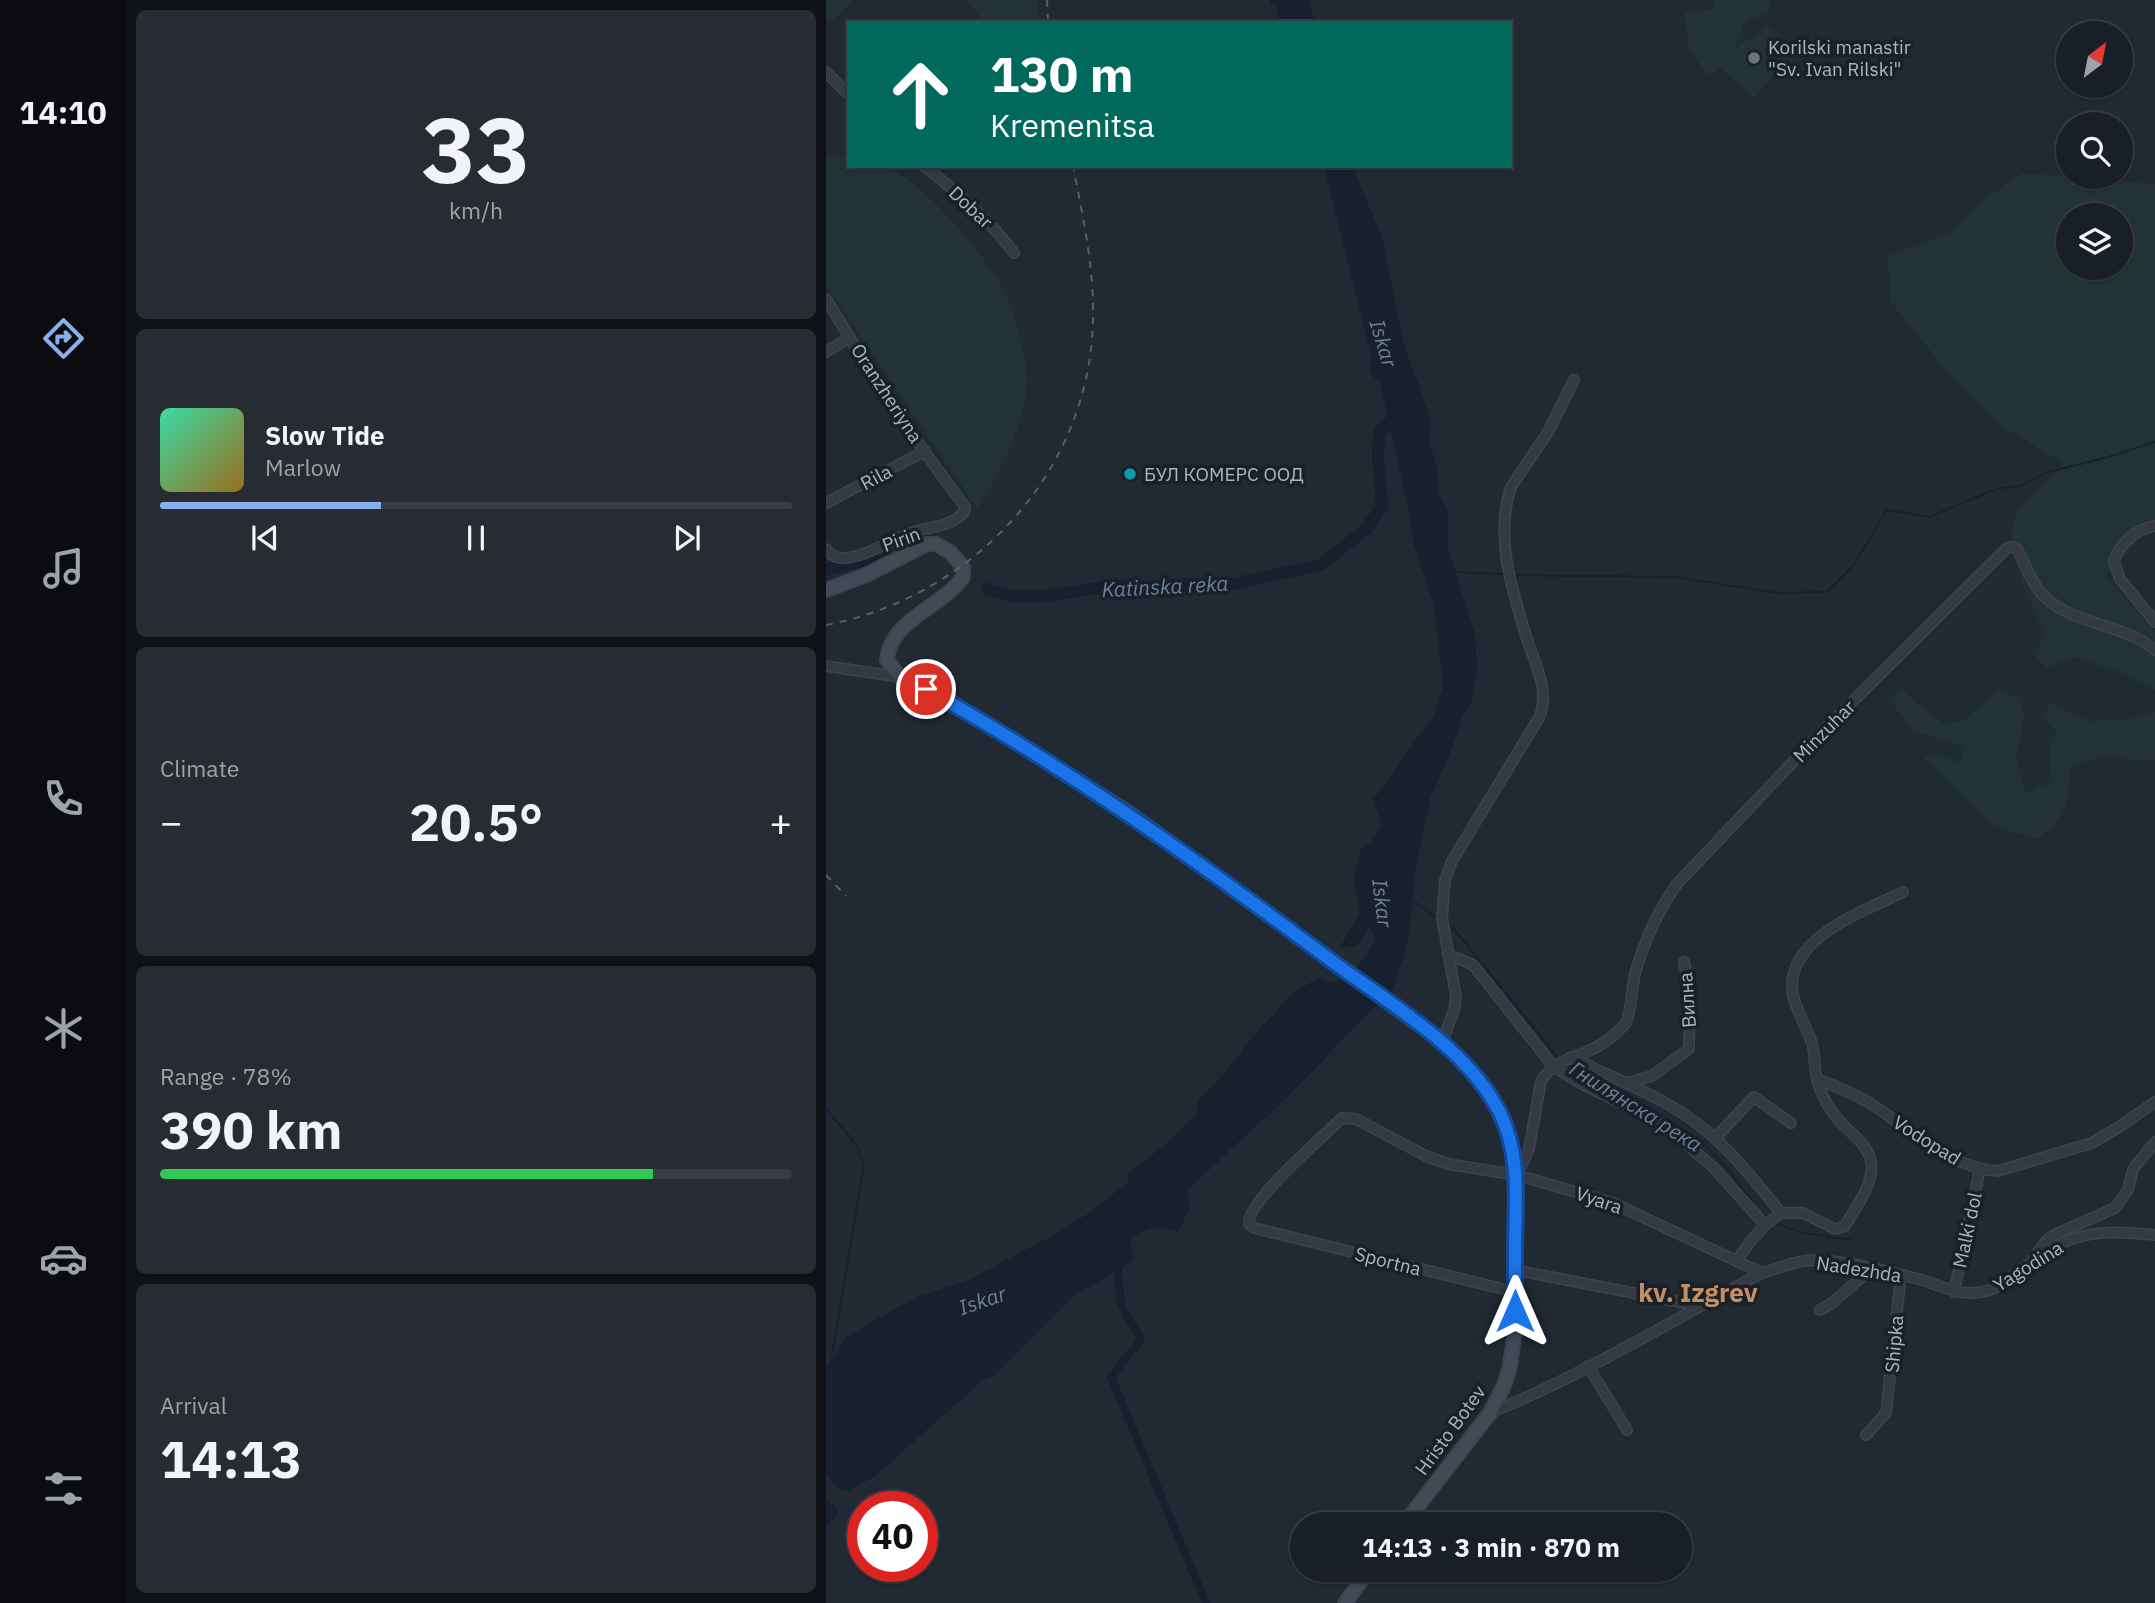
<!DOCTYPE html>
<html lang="en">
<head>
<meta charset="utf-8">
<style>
	body { margin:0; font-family:"IBM Plex Sans",sans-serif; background:#262c32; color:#f1f3f6; height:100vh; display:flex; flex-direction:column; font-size:26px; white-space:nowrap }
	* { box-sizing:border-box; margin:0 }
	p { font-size:23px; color:#9fa2a7 }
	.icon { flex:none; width:38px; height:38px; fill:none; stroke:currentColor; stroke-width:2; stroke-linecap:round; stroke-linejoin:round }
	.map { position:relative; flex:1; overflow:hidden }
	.panel { display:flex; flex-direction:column; gap:10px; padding:10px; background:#0e1115; width:700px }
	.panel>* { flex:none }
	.hud { position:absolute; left:21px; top:21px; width:665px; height:147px; border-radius:0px; box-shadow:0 2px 5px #0004,0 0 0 2px #373d43; background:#00695c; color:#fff; overflow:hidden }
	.needle { width:46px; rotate:32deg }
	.buttons { position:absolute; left:1230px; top:21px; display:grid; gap:14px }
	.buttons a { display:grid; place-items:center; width:77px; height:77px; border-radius:50%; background:#191f26; box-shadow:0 2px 5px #0004,0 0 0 2px #373d43; font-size:35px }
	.speed { position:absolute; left:21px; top:1491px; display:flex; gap:14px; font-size:35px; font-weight:700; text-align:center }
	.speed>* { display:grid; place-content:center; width:91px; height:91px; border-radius:50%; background:#191f26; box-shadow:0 2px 5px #0004,0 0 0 2px #373d43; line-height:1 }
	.speed .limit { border:10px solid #d22; background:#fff; color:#111 }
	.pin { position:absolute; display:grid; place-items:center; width:60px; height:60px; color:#fff; margin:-30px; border:4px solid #fff; border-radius:50%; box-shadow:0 2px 7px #0007 }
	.me { position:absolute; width:77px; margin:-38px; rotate:0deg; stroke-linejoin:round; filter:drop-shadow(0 0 5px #0008) }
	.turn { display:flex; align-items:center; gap:24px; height:147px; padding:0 28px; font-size:32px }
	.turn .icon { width:91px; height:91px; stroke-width:2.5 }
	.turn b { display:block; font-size:49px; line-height:60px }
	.big { font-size:52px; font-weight:700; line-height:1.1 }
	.panel .card { flex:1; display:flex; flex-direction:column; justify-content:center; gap:10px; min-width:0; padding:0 24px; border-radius:10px; background:#262c32 }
	.panel .dial { align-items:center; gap:0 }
	.dial b { font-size:91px; line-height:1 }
	.song { display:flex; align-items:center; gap:21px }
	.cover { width:84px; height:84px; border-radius:10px; background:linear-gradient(135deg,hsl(160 70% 55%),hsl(40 70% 35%)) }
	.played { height:7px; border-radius:4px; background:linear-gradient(90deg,#88afec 35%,#373d43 35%) }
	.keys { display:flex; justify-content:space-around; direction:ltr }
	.heat { display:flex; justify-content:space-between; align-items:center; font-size:38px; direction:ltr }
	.charge { height:10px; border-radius:5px; background:linear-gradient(90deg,#34c759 78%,#373d43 0) }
	.trip { position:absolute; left:464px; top:1512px; width:402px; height:70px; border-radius:35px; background:#191f26; box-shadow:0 2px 5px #0004,0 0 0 2px #373d43; font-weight:700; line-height:70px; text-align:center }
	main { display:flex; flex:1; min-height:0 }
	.tabs { display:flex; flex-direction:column; width:126px; justify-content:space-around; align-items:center; background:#0a0c0f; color:#9fa2a7 }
	.tabs .icon { width:49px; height:49px }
	.tabs .selected { color:#88afec }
	.tabs b { font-size:32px; color:#f1f3f6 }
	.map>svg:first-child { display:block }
	.green { fill:#233234; fill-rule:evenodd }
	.water { fill:#16202f }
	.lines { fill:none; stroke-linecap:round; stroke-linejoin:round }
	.stream { stroke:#16202f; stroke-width:2 }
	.canal { stroke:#16202f; stroke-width:8 }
	.river { stroke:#16202f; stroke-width:12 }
	.street-casing { stroke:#3d444d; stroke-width:12 }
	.secondary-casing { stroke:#3d444d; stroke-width:16 }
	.street { stroke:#343a44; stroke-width:9 }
	.secondary { stroke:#424a56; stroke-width:12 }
	.rail { stroke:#565f6a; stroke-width:2; stroke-dasharray:7 7; stroke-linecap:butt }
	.route-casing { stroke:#114b97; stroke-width:18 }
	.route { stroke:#1a73e8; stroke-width:12 }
	.worship-dot { fill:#6b7280; stroke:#192028; stroke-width:2.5 }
	.culture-dot { fill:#0f9aa8; stroke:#192028; stroke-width:2.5 }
	.labels { text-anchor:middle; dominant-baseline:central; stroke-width:7; stroke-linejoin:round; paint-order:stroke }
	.poi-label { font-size:19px; fill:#aeb5c1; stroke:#192028; text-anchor:start }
	.street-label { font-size:19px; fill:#aeb5c1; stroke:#192028 }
	.water-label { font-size:21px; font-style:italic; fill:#6a809d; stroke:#192028 }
	.district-label { font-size:26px; font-weight:bold; fill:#c68e63; stroke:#192028 }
</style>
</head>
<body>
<main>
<nav class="tabs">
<b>14:10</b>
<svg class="icon selected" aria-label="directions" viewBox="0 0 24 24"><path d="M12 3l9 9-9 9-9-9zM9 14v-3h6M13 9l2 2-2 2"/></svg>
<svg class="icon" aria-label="music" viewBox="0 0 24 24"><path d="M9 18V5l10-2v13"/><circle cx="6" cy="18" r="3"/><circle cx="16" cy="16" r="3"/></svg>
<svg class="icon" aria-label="phone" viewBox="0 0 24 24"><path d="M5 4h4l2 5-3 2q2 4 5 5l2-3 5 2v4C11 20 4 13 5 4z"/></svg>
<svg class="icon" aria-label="climate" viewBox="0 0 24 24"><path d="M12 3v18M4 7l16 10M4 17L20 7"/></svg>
<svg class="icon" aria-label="car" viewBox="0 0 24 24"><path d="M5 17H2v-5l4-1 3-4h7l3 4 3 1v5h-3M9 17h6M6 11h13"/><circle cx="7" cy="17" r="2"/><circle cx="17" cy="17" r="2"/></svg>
<svg class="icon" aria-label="filters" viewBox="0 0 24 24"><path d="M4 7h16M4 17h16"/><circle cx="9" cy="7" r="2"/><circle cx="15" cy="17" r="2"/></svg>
</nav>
<section class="panel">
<div class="card dial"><b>33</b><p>km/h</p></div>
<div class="card">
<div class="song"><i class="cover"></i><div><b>Slow Tide</b><p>Marlow</p></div></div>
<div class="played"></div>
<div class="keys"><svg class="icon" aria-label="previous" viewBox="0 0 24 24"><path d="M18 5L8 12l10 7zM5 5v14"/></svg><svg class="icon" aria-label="pause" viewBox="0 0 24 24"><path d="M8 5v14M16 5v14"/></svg><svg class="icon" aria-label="next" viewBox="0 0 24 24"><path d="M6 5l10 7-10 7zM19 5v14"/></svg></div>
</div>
<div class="card"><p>Climate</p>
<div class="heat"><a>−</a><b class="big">20.5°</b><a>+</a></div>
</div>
<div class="card"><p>Range · 78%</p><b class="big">390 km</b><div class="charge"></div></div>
<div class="card"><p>Arrival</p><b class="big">14:13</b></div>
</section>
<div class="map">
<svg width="1329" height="1603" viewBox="0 0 1329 1603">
	<rect width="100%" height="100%" fill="#212933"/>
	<path class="green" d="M 0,0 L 27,0 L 10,19 L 0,20 Z
		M 139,0 L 211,0 L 212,23 L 160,23 Z
		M 888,0 L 946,0 L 941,14 L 920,21 L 907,50 L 943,25 L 961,58 L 928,99 L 894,67 L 883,76 L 863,51 L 858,13 L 886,9 Z
		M 0,156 L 23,158 L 23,166 C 36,166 53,163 65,169 C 104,189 156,251 177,289 C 188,308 202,360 201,382 C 198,430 174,468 152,510 L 0,285 Z
		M 1196,173 L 1329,184 L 1329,523 L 1279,576 L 1329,631 L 1329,690 L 1291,671 L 1248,657 L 1220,668 L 1207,654 L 1220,635 C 1205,602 1176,553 1189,516 C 1193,505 1228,475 1238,464 L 1174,425 L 1127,379 L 1064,301 L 1062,256 L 1123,233 L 1159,199 ZM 1242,215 L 1295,215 L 1295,268 L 1242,268 Z
		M 1075,686 L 1090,702 L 1119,725 L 1140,719 L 1171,691 L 1192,697 L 1199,714 L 1190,760 L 1200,794 L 1226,781 L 1222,750 L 1231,730 L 1217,720 L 1224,703 L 1264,721 L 1300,719 L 1329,711 L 1329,760 L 1307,761 L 1281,755 L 1244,767 C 1241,805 1245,814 1212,839 L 1183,832 L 1167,824 L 1097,757 L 1116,755 L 1134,763 L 1138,747 L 1088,731 L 1064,701 Z"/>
	<path class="water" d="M 444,0 L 483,0 L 489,23 L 454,23 L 450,7 L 445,5 Z
		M 498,166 L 526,166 L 556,237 L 577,341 L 605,421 L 603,443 L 610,462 L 613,494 L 622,510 L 622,549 L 649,634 L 651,667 L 646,700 L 635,718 L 634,729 L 604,799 L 590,867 L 582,941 L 566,992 L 536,1019 L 487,1071 L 440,1117 L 361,1190 L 363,1209 L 352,1232 C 330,1223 324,1227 304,1238 L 307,1261 L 246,1297 L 167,1376 L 156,1381 L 49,1476 L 22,1491 L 12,1489 L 0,1472 L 0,1370 L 20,1337 L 90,1297 L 144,1279 L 222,1238 L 265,1212 L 303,1181 L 302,1174 L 341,1143 L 370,1115 L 372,1100 L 404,1067 L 421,1043 L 467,993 L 492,978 L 501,983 C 527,979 537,961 550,939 L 543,927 L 531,945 L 513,949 L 534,912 L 528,879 L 535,849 L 550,837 L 555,824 L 547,800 L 609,713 L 617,685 L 608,604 L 587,541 L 582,507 L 554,383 L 543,372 L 546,359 Z
		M 0,1500 L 9,1506 L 13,1515 L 0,1525 Z"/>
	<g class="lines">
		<path class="stream" d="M 628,572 L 678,574
			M 687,575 L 849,577 L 952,593 L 1001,592 L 1027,566 L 1061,510 L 1103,517 L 1173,488 L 1195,486 L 1219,473 L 1282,457 L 1329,442
			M 586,900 L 613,919
			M 621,924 L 628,929 L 733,1059
			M 741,1064 C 783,1094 832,1112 875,1143 C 899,1160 916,1190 934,1212 L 941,1218
			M 0,1109 L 30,1144 L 38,1165 L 4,1366 L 0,1366
			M 948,1223 L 977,1233 L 1026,1240"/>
		<path class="canal" d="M 291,1262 L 295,1305 L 315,1339 L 285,1377 L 380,1603"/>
		<path class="river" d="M 0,570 L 56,556
			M 161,589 L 185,596 L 217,596 L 286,586 L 321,588 L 361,584 L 401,585 L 495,565 L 541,528 L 556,506 L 552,459 L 553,432 L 576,411"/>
		<defs>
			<path id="street" d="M 0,72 L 23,95
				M 98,166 C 131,192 163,219 188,253
				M 0,299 L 66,407 L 139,507 C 138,512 139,512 134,516 C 121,527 103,527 87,532 C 67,539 36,560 14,558 C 8,557 4,554 0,549
				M 0,352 L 24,337
				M 0,503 L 99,451
				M 1329,526 C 1310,529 1294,543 1288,561 L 1294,579 L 1329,622
				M 0,666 L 74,677
				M 622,954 L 647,965 L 728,1067 L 754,1083 L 820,1115 L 851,1136 L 888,1168 L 939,1225 L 955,1213
				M 616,1042 L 628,1010 L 630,996 L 616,918 L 619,880 L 626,861 L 714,716 C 723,691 710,665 702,642 C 687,593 668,538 685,487 L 722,432 L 748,380
				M 745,1057 C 788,1079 841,1098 878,1129 C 908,1153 931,1184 955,1213
				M 991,1079 C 1009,1086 1028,1093 1045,1104 C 1085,1129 1123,1168 1172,1171 L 1266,1143 L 1293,1127 L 1329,1102
				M 800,1083 L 826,1076 L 863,1049 L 864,992 L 858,962
				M 889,1138 L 928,1097 L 965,1123
				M 691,1175 L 703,1149 L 715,1081 C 727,1063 740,1060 758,1053 C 773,1047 789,1036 800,1023 C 806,1008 805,991 809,974 C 818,941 831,912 851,884 L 985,743 L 1181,548 L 1186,547 L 1191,549 C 1199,563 1204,579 1214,592 C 1243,626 1296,622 1329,650
				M 955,1213 L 977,1213 L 1009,1229 L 1019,1226 C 1029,1208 1048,1185 1045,1163 C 1043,1142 1017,1129 1007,1113 C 1000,1103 993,1091 991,1079 C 988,1067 989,1055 986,1043 C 980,1025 967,1006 966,988 C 964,936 1039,911 1077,892
				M 911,1260 L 924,1242 L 939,1225
				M 1206,1260 L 1221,1240 L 1228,1235 L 1289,1208 L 1302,1190 L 1307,1169 L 1329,1142
				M 689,1270 L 874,1306
				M 689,1292 L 428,1228 L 423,1224 C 420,1202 498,1136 516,1118 L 530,1119 L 600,1156 L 622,1164 L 691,1175 L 787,1203 L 936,1273
				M 1128,1292 L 1154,1169
				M 994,1310 L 1006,1303 L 1045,1269
				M 762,1366 L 801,1430
				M 664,1413 C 758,1375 846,1320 936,1273 C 950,1269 964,1263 978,1261 C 1007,1257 1060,1271 1089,1278 C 1120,1286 1133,1300 1167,1289 C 1187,1276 1206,1261 1227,1248 C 1257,1229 1295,1231 1329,1235
				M 1040,1435 L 1060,1413 L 1075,1275"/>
			<path id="secondary" d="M 0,590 L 40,575 L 101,544 L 110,544 L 125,553 L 137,567 L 137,577 C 116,608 65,618 61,660 L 74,677 L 130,705 L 302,812 L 616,1042 L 635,1059 L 664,1095 L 681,1130 L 687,1153 L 691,1175 L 689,1330 L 684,1366 L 678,1386 L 664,1413 L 578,1524
				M 519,1603 L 543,1570"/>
		</defs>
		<use href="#street" class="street-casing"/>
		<use href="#secondary" class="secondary-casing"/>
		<use href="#street" class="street"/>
		<use href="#secondary" class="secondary"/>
		<path class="rail" d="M 221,0 L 222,23
			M 0,625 C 147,597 265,471 267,318 C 268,267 257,217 247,166
			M 0,875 L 20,896"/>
	</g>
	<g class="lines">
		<defs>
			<path id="route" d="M 100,689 C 243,769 376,864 507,962 C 564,1004 642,1048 674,1113 C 694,1154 690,1198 689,1242 C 689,1265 689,1288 689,1311"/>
		</defs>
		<use href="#route" class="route-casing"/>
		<use href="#route" class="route"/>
	</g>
	<circle class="worship-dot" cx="928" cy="58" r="7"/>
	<circle class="culture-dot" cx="304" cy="474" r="7"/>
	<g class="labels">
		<g class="poi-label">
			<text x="942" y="47">Korilski manastir<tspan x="942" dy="22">"Sv. Ivan Rilski"</tspan></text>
			<text x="318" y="474">БУЛ КОМЕРС ООД</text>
		</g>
		<g class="street-label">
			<text transform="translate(145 207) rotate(43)">Dobar</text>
			<text transform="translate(61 393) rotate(57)">Oranzheriyna</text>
			<text transform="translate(50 477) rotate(-28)">Rila</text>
			<text transform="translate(75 539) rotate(-20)">Pirin</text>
			<text transform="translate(998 731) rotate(-45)">Minzuhar</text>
			<text transform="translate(861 1000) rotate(-94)">Вилна</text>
			<text transform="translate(1101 1140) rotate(32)">Vodopad</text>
			<text transform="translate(773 1200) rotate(19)">Vyara</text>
			<text transform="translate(1141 1230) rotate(-78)">Malki dol</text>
			<text transform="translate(562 1261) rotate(14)">Sportna</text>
			<text transform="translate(1202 1266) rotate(-32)">Yagodina</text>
			<text transform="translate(1033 1269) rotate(9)">Nadezhda</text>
			<text transform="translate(1068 1344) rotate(-85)">Shipka</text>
			<text transform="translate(624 1430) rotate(-54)">Hristo Botev</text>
		</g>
		<g class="water-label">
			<text transform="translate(558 343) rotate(73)">Iskar</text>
			<text transform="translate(339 586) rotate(-3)">Katinska reka</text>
			<text transform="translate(557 903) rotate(83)">Iskar</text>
			<text transform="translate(810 1106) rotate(32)">Гнилянска река</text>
			<text transform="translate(156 1300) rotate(-19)">Iskar</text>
		</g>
		<g class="district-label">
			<text x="872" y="1292">kv. Izgrev</text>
		</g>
	</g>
</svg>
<div class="buttons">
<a><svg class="needle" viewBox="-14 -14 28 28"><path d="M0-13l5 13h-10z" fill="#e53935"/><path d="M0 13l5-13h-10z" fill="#9fa2a7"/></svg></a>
<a><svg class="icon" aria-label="search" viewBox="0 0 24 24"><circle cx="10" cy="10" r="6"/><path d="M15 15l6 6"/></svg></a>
<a><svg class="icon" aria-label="layers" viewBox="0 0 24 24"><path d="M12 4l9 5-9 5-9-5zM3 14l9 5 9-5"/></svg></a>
</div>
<div class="speed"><div class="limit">40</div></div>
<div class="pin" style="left:100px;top:689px;background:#d93025"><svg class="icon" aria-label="arrive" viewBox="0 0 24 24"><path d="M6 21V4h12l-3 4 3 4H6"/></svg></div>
<svg class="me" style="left:689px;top:1311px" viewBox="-20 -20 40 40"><path d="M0-17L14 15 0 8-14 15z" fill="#1a73e8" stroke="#fff" stroke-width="4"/></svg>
<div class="trip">14:13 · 3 min · 870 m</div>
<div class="hud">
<div class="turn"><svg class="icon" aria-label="ahead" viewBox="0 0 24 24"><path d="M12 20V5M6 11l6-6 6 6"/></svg><div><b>130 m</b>Kremenitsa</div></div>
</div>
</div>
</main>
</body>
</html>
